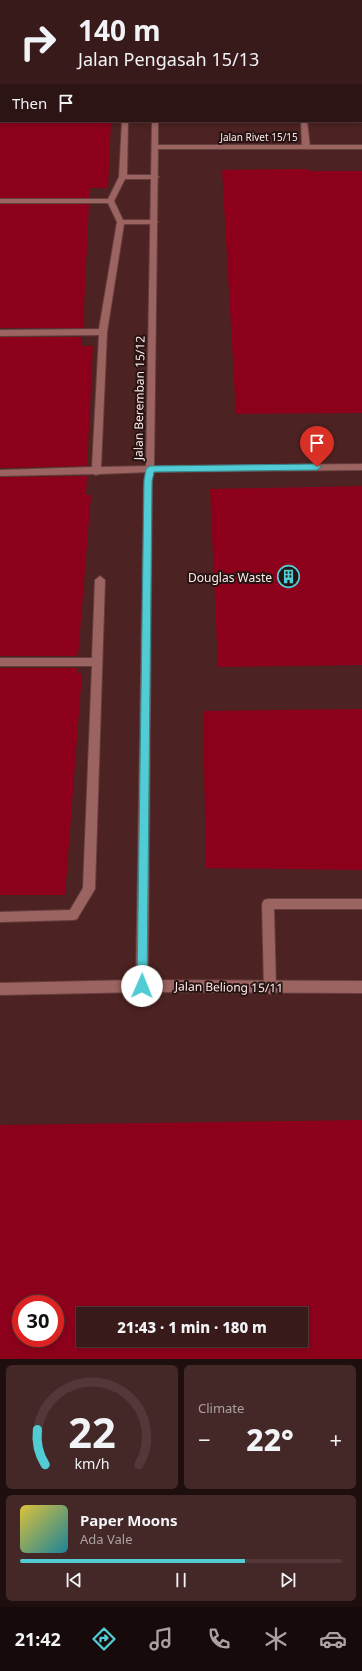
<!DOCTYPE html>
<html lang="en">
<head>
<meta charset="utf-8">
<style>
	body { margin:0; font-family:"Noto Sans",sans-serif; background:#442727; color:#f1f3f6; height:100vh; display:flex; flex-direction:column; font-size:15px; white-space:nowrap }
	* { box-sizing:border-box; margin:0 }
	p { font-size:13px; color:#aba1a2 }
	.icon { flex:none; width:22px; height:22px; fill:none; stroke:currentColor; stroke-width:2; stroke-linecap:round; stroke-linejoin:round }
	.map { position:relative; height:1359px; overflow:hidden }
	.details { display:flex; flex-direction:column; gap:6px; padding:6px; background:#1f0e0e; flex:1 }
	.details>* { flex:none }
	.top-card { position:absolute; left:0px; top:0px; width:362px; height:122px; box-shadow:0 2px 6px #0003,0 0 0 1px #533839; background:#391a1a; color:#f1f3f6; overflow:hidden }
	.speed { position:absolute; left:12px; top:1295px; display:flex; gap:8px; font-size:20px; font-weight:700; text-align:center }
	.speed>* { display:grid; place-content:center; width:52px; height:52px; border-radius:50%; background:#391a1a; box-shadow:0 2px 6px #0003,0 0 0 1px #533839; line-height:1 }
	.speed .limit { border:6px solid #d22; background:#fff; color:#111 }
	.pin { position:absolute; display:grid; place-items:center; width:34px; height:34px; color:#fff; margin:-41px -17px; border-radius:50% 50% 50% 0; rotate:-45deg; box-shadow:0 0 4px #0007 }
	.pin .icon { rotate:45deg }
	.me { position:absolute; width:44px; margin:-22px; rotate:1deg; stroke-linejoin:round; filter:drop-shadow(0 0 3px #0008) }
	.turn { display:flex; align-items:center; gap:14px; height:84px; padding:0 12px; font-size:18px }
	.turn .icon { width:52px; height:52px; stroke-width:2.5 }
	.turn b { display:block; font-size:28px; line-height:34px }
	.then { display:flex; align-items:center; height:38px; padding:0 12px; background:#0003; gap:8px; font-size:15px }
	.big { font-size:30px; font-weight:800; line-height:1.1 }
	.details .tile { flex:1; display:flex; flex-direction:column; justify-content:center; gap:6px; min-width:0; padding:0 14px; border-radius:6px; background:#442727 }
	.details .dial { align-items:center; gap:0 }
	.dial svg { height:104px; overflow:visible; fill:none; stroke:#533839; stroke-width:7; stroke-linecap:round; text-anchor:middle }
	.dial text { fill:#f1f3f6; stroke:none }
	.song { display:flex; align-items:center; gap:12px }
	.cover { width:48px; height:48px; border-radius:6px; background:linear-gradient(135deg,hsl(50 70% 55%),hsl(190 70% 35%)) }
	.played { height:4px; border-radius:2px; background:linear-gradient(90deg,#51ccd5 70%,#533839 70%) }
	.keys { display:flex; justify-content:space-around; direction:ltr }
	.heat { display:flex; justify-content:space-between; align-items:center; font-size:22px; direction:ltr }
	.details .tiles { flex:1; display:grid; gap:6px; grid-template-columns:1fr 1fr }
	.tile:last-child { grid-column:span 2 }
	.trip { position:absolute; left:76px; top:1307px; width:232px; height:40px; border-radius:0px; background:#391a1a; box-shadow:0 2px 6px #0003,0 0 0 1px #533839; font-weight:800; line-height:40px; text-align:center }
	.tabs { display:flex; height:64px; justify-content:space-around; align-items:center; background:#170a0a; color:#aba1a2 }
	.tabs .icon { width:28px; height:28px }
	.tabs .current { color:#51ccd5 }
	.tabs b { font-size:18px; color:#f1f3f6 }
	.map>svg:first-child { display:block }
	.building { fill:#8c001b; fill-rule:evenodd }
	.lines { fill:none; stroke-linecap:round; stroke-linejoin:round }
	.service-casing { stroke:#653e3e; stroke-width:2 }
	.minor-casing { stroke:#653e3e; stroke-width:2 }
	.service { fill:#9c6461; fill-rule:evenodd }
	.minor { fill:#9c6461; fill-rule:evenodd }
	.route { fill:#51ccd5; stroke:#35858a }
	.labels { text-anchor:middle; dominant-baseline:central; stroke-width:4; stroke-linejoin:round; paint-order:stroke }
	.far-street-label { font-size:10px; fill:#fcebea; stroke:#261312 }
	.street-label { font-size:12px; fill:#fcebea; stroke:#261312 }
	.poi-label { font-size:12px; fill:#fcebea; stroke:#261312; text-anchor:end }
</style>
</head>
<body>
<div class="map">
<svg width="362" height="1359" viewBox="0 0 362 1359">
	<rect width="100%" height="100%" fill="#4c2222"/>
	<path class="building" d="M 0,121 L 111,121 L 108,188 L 89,188 L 89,198 L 0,198 Z
		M 307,169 L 307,171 L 362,171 L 362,413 L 236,414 L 222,170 Z
		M 0,204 L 89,204 L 83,328 L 0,328 Z
		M 0,337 L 82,337 L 82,346 L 93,346 L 87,466 L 0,468 Z
		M 87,476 L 86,495 L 91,495 L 78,656 L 0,656 L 0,477 Z
		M 362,486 L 362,665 L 218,667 L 210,489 Z
		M 0,668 L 78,668 L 77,673 L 82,673 L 65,895 L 0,895 Z
		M 362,709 L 362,870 L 206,868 L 203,711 Z
		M 362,1120 L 362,1359 L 0,1359 L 0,1125 ZM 21,1304 L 55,1304 L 55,1338 L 21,1338 ZM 83,1314 L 301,1314 L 301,1340 L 83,1340 Z"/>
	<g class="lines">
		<defs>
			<path id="service" d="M 0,87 L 1,87 L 1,91 L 0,91 Z
				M 0,102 L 1,102 L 1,106 L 0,106 Z
				M 122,121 L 128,121 L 127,175 L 155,175 L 159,177 L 155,179 L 125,179 L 114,201 L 123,220 L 154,220 L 158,222 L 154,224 L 124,224 L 107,332 L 101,467 L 150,466 L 154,469 L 150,472 L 100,474 L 96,475 L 93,474 L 0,476 L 0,470 L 92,467 L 99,335 L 0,336 L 0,330 L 99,329 L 117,222 L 108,203 L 0,203 L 0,199 L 108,199 L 119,177 Z
				M 301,121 L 307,121 L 310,147 L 306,149 L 302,147 Z
				M 100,576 L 105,580 L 95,889 L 77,919 L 73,920 L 0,922 L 0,912 L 70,910 L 83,888 L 92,666 L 0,666 L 0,658 L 92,658 L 95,580 Z
				M 268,899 L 362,899 L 362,909 L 274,909 L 276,988 L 274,992 L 270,994 L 266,992 L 264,988 L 262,904 L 264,900 Z"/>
			<path id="minor" d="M 152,0 L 158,0 L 158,1 L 152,1 Z
				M 152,121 L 158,121 L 158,145 L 362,145 L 362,149 L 158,149 L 154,466 L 362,464 L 362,470 L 154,472 L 152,481 L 148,980 L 362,981 L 362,993 L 142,992 L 0,995 L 0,983 L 136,980 L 144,481 L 146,469 Z"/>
		</defs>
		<use href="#service" class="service-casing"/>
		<use href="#minor" class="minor-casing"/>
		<use href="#service" class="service"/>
		<use href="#minor" class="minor"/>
	</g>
	<path class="route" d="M 317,464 L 321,467 L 317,470 L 154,472 L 152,481 L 147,986 L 146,990 L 142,991 L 138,990 L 137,986 L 144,481 L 146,469 L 150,466 Z"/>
	<defs>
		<symbol id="building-ring" viewBox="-11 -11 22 22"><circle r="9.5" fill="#261312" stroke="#51ccd5" stroke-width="1.5"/><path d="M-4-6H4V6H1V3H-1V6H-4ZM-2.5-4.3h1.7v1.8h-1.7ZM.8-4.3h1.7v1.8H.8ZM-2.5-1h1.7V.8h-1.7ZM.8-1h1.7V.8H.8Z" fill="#51ccd5"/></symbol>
	</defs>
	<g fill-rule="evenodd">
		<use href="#building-ring" x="276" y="564" width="25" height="25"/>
	</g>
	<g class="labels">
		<g class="far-street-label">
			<text x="259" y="137">Jalan Rivet 15/15</text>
		</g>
		<g class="street-label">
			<text transform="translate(139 398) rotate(-89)">Jalan Beremban 15/12</text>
			<text transform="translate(229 987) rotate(1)">Jalan Beliong 15/11</text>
		</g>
		<g class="poi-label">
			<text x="272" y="577">Douglas Waste</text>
		</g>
	</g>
</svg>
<div class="speed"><div class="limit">30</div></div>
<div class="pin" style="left:317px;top:467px;background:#d93025"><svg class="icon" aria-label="arrive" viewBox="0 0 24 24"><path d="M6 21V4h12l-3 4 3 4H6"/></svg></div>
<svg class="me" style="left:142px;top:986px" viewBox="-20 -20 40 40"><circle r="19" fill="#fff"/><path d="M0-13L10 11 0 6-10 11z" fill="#51ccd5"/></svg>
<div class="trip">21:43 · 1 min · 180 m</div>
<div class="top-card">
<div class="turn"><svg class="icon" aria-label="right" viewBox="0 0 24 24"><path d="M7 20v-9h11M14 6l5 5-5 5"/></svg><div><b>140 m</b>Jalan Pengasah 15/13</div></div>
<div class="then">Then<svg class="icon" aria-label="arrive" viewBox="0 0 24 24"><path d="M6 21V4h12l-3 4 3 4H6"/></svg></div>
</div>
</div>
<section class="details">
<div class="tiles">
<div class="tile dial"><svg viewBox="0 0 100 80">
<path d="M14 69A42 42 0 1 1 86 69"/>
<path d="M14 69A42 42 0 0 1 8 42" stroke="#51ccd5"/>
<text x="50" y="56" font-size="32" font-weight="700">22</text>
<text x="50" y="72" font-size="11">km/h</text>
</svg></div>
<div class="tile"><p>Climate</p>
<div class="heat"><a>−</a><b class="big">22°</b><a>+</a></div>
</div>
<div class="tile">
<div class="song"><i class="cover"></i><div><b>Paper Moons</b><p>Ada Vale</p></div></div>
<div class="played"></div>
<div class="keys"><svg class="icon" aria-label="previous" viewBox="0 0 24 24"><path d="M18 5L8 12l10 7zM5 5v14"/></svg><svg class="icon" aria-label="pause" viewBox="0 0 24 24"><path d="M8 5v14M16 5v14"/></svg><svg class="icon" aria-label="next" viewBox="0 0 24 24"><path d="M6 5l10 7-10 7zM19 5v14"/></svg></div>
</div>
</div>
</section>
<nav class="tabs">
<b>21:42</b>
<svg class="icon current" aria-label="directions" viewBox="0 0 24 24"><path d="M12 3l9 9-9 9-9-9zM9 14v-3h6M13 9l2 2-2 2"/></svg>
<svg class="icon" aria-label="music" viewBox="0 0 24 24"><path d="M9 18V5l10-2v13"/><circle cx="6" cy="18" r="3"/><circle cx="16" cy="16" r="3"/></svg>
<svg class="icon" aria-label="phone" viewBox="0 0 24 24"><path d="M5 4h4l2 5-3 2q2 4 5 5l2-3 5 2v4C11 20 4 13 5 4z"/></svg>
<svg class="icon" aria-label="climate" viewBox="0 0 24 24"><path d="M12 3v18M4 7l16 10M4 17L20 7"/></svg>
<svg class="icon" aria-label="car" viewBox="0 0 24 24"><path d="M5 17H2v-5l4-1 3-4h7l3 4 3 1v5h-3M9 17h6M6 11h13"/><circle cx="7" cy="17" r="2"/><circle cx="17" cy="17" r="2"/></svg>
</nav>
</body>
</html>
